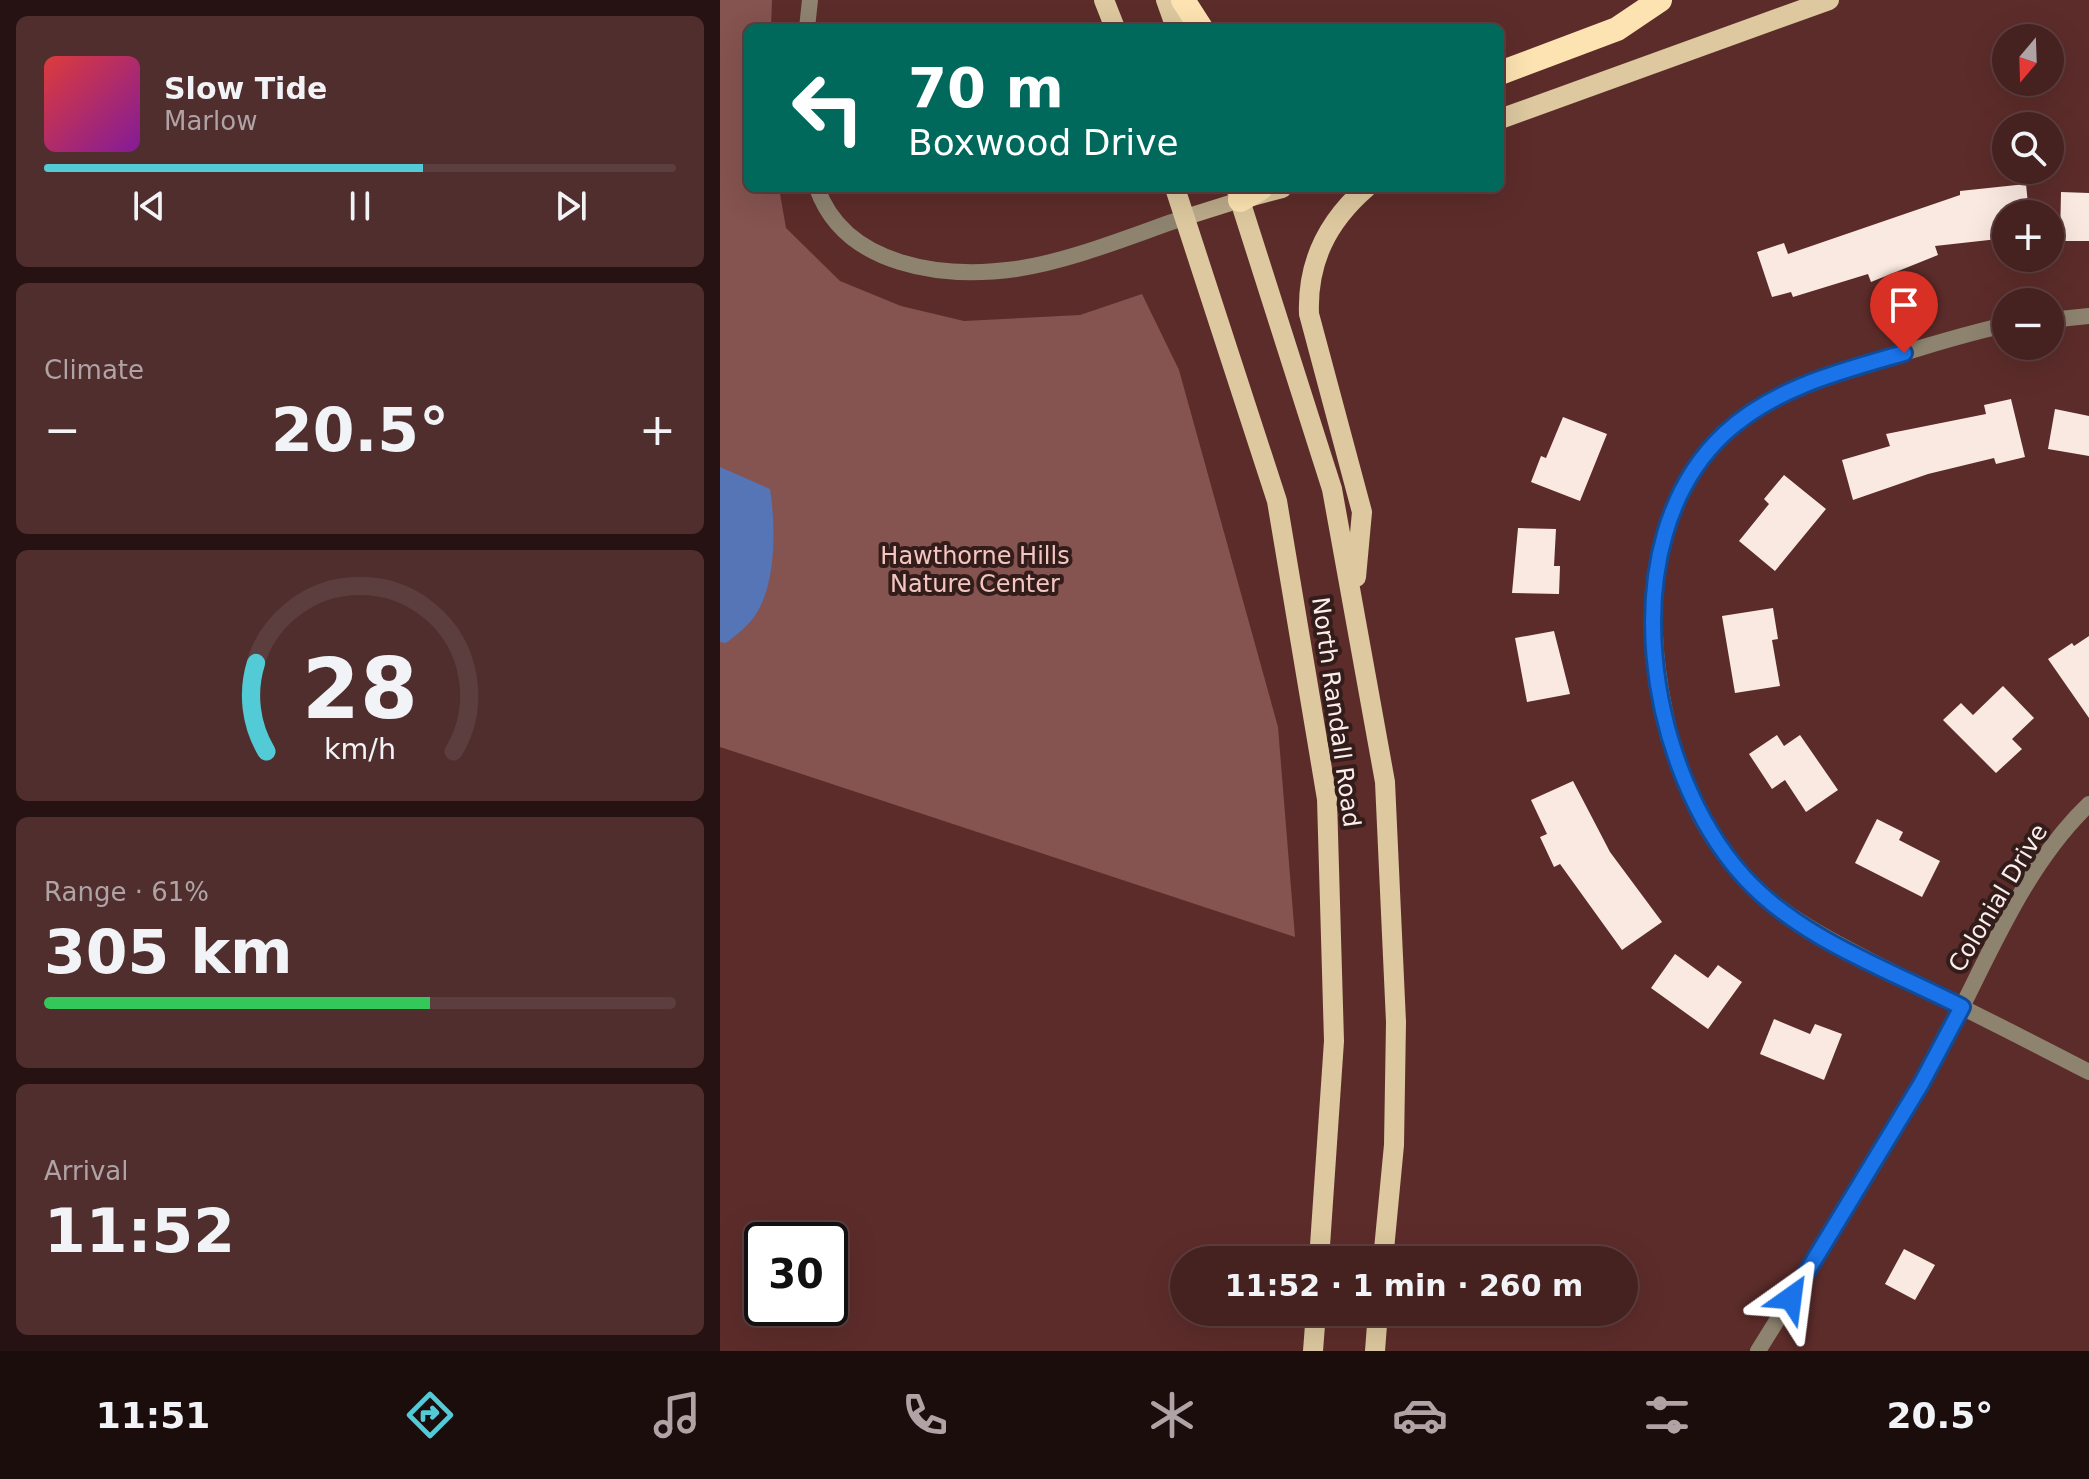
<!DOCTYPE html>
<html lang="en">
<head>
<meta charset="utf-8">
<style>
	body { margin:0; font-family:"DejaVu Sans",sans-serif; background:#4f2e2d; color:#f1f3f6; height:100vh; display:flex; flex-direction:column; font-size:30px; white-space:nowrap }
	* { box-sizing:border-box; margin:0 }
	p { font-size:26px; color:#b0a3a5 }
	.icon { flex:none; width:44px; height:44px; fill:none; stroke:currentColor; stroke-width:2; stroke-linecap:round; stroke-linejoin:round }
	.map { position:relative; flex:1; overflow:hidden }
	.sheet { display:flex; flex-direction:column; gap:16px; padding:16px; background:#261212; width:720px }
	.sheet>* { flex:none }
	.banner { position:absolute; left:24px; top:24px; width:760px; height:168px; border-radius:12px; box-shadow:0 8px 32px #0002,0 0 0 2px #5d3e3e; background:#00695c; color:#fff; overflow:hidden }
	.needle { width:52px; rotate:199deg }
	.controls { position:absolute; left:1272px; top:24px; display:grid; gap:16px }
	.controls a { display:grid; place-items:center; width:72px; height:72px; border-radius:50%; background:#452120; box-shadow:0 8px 32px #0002,0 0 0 2px #5d3e3e; font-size:40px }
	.speed { position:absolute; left:24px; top:1222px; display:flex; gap:16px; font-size:40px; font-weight:700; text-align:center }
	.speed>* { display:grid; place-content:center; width:104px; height:104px; border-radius:50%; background:#452120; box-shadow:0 8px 32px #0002,0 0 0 2px #5d3e3e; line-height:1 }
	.speed .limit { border:4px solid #111; border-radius:12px; background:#fff; color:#111 }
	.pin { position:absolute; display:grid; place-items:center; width:68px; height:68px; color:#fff; margin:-82px -34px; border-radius:50% 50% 50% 0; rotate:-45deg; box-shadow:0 0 8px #0007 }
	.pin .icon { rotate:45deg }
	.me { position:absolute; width:88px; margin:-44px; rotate:31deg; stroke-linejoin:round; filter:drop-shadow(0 0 6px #0008) }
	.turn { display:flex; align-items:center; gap:28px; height:168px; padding:0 32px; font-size:36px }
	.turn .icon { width:104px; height:104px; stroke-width:2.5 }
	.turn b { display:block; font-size:56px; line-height:68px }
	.big { font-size:60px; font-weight:600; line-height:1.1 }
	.sheet .widget { flex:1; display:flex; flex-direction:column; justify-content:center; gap:12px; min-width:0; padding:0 28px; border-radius:12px; background:#4f2e2d }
	.sheet .dial { align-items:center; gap:0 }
	.dial svg { height:208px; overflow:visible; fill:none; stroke:#5d3e3e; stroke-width:7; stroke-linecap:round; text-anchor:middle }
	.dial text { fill:#f1f3f6; stroke:none }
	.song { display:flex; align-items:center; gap:24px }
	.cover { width:96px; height:96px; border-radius:12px; background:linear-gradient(135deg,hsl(0 70% 55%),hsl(290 70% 35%)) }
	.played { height:8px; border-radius:4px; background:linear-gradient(90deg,#52cbd7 60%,#5d3e3e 60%) }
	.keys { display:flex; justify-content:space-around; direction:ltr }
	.heat { display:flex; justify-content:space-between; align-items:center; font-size:44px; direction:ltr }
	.charge { height:12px; border-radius:6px; background:linear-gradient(90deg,#34c759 61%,#5d3e3e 0) }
	.trip { position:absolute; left:450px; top:1246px; width:468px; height:80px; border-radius:40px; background:#452120; box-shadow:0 8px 32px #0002,0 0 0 2px #5d3e3e; font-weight:600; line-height:80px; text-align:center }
	.menu { display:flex; height:128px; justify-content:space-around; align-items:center; background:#1c0d0d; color:#b0a3a5 }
	.menu .icon { width:56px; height:56px }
	.menu .on { color:#52cbd7 }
	.menu b { font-size:36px; color:#f1f3f6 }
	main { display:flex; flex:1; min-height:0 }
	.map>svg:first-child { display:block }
	.green { fill:#855350 }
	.water { fill:#5575b7 }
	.building { fill:#fae9e1 }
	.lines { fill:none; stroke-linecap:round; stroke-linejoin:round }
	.street { stroke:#8d836f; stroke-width:16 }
	.secondary { stroke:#bbaa8a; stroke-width:16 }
	.primary { stroke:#ddc89f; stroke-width:20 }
	.highway { stroke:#fde3b1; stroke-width:24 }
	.route-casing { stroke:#114b97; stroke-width:20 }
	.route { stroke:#1a73e8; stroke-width:14 }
	.labels { text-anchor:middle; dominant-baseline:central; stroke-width:8; stroke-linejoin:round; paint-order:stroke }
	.park-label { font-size:24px; fill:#f5c5c1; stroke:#331d1b }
	.street-label { font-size:24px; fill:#faeeec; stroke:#331d1b }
</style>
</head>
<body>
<main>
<section class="sheet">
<div class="widget">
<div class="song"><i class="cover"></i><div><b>Slow Tide</b><p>Marlow</p></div></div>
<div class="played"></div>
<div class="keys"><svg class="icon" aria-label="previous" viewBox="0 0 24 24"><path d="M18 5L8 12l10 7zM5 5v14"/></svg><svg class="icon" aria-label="pause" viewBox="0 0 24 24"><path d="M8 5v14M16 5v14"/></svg><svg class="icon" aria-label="next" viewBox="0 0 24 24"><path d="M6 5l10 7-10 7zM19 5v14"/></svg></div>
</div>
<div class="widget"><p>Climate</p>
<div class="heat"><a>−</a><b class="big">20.5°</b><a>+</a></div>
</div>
<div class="widget dial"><svg viewBox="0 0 100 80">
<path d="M14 69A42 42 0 1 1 86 69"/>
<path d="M14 69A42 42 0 0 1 10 35" stroke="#52cbd7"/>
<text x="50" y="56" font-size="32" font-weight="700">28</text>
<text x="50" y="72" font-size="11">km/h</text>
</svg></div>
<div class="widget"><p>Range · 61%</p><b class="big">305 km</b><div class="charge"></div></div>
<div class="widget"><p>Arrival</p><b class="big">11:52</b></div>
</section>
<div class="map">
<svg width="1369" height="1351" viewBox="0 0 1369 1351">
	<rect width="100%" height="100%" fill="#5c2c2a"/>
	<path class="green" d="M 0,0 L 52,0 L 51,28 L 28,28 L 28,188 L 59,188 L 66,228 L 120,281 L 181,306 L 244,321 L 360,315 L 422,294 L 459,370 L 558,727 L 575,937 L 0,747 Z"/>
	<path class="water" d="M 0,467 L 50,489 C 56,526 57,593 30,622 C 23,630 14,637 6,643 L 0,642 Z"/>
	<path class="building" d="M 1306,184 L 1309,214 L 1286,214 L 1286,231 L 1278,232 L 1278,239 L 1215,246 L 1218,255 L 1151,282 L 1148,274 L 1073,297 L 1071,292 L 1052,297 L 1037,252 L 1064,243 L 1068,254 L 1240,195 L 1240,191 Z
		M 1341,192 L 1369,193 L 1369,241 L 1340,241 Z
		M 1291,399 L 1305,457 L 1276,464 L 1274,458 L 1208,474 L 1133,500 L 1122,460 L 1170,446 L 1166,434 L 1266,414 L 1264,405 Z
		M 1335,409 L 1369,416 L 1369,456 L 1328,449 Z
		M 843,417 L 887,434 L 860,501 L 811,482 L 821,456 L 826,458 Z
		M 1064,475 L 1106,509 L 1055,571 L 1019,541 L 1049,504 L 1044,499 Z
		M 798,528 L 836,529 L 834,566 L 840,566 L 839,594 L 792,593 Z
		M 1053,608 L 1058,639 L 1052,640 L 1060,686 L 1015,693 L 1002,616 Z
		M 834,631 L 850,694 L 807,702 L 795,638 Z
		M 1369,636 L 1369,718 L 1328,659 L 1352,643 L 1354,646 Z
		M 1283,686 L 1314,718 L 1292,739 L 1302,749 L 1276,773 L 1223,720 L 1241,703 L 1253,715 Z
		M 1057,735 L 1064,746 L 1080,735 L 1118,790 L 1086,812 L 1065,780 L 1052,789 L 1029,754 Z
		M 853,781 L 890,852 L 942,922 L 902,950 L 840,864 L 834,867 L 820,837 L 827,834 L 811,800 Z
		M 1157,819 L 1183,832 L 1179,840 L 1220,861 L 1202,897 L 1135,863 Z
		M 955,954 L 988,978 L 998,965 L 1022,982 L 988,1029 L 931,988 Z
		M 1054,1019 L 1090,1034 L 1095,1024 L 1122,1034 L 1104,1080 L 1040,1054 Z
		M 1184,1249 L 1215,1265 L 1195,1300 L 1165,1284 Z"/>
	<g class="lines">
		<path class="street" d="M 87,28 L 90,0
			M 97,188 C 125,267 223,279 296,269 C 351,261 413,235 466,217
			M 1330,320 L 1369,316
			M 1286,325 C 1247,333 1208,346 1169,357 C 1125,370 1079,382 1039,406 C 939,469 923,583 941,690 C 953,760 974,829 1027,880 C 1071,923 1126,948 1180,976 C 1243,1008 1306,1039 1369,1072
			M 1038,1351 C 1099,1252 1163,1155 1218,1053 C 1264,970 1299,871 1369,804"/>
		<path class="secondary" d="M 466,217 L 520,200"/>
		<path class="primary" d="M 384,0 L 395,28
			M 446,0 L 456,28
			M 780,119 L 1109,0
			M 455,188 L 557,501 L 607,799 L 614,1041 L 599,1260
			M 516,188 L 612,489 L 665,782 L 676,1022 L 674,1145 L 663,1260
			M 528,197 L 562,188
			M 636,577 L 642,512 L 589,314 C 587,262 607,222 646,188
			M 593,1351 L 596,1312
			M 655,1351 L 658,1312"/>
		<path class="highway" d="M 463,0 L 481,28
			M 780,73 L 897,29 L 940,0
			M 520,200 L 541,188"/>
	</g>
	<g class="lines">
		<defs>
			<path id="route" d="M 1071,1298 L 1201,1084 L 1242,1007 C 1170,970 1080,939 1024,877 C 927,770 889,542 1004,434 C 1053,388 1121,371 1184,353"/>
		</defs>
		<use href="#route" class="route-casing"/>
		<use href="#route" class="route"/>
	</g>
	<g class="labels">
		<g class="park-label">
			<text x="255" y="556">Hawthorne Hills<tspan x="255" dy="28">Nature Center</tspan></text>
		</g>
		<g class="street-label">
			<text transform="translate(616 712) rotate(82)">North Randall Road</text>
			<text transform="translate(1278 898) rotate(-59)">Colonial Drive</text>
		</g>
	</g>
</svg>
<div class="controls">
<a><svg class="needle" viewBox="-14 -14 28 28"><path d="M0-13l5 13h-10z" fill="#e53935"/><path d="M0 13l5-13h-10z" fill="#b0a3a5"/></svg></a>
<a><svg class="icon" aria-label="search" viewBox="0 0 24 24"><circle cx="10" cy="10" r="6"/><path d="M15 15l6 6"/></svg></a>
<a>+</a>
<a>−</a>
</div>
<div class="speed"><div class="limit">30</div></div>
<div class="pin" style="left:1184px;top:353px;background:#d93025"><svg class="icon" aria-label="arrive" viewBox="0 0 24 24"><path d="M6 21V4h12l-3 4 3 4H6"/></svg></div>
<svg class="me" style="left:1071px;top:1298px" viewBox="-20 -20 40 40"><path d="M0-17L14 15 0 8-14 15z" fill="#1a73e8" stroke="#fff" stroke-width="4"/></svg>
<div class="trip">11:52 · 1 min · 260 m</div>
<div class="banner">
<div class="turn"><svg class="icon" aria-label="left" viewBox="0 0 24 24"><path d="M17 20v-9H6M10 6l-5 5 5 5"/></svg><div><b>70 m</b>Boxwood Drive</div></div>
</div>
</div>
</main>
<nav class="menu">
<b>11:51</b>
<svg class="icon on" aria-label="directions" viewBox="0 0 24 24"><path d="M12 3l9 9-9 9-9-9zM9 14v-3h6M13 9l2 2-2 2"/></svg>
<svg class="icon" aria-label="music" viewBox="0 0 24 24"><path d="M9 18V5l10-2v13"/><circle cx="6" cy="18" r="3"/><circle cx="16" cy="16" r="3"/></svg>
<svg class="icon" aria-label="phone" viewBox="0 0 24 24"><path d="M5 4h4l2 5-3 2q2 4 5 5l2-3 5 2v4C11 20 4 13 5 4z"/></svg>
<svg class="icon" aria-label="climate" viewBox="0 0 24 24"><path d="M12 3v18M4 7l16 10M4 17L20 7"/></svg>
<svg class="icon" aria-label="car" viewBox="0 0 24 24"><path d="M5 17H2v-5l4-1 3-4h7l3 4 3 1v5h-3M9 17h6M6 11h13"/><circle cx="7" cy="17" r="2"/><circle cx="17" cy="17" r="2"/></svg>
<svg class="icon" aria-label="filters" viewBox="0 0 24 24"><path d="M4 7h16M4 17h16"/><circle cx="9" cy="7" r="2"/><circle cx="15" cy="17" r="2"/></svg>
<b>20.5°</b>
</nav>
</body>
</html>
